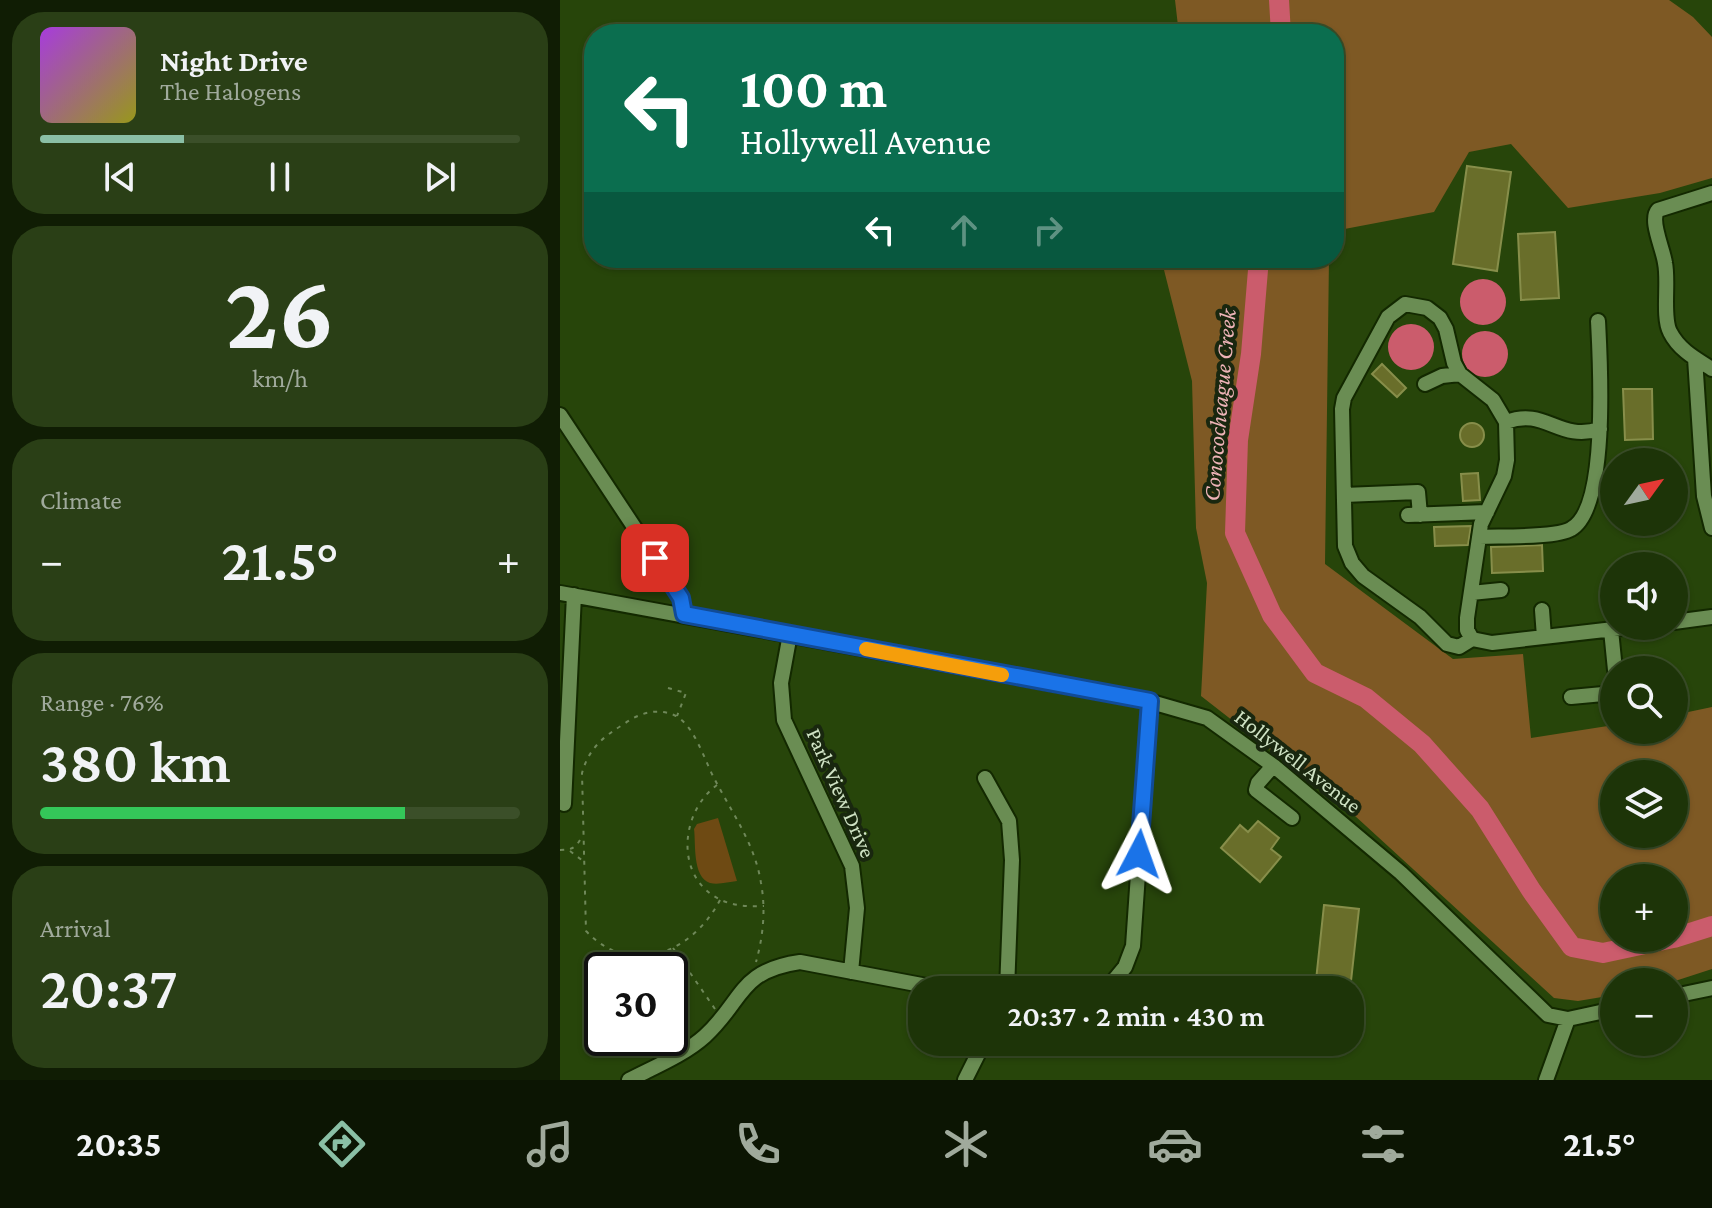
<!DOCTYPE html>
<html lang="en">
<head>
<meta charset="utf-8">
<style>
	body { margin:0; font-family:"Crimson Pro",serif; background:#2a3f16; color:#f1f3f6; height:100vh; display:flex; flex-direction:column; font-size:30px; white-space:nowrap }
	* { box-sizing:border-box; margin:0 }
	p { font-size:26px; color:#a0aa9c }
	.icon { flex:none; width:44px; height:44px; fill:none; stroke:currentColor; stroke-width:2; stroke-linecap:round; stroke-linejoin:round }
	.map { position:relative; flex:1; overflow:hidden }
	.panel { display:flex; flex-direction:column; gap:12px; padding:12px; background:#101d04; width:560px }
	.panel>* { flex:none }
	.top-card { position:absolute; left:24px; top:24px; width:760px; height:244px; border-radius:32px; box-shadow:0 2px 6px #0004,0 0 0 2px #3b4f29; background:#0b6e4f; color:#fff; overflow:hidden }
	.needle { width:52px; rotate:57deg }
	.buttons { position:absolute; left:1040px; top:448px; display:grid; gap:16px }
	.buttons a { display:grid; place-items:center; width:88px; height:88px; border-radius:50%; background:#1d3408; box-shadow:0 2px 6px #0004,0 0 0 2px #3b4f29; font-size:40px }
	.speed { position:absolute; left:24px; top:952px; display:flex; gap:16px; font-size:40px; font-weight:700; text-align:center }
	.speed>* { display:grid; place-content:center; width:104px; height:104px; border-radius:50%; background:#1d3408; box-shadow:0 2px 6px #0004,0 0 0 2px #3b4f29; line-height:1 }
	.speed .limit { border:4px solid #111; border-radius:12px; background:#fff; color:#111 }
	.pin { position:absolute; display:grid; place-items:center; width:68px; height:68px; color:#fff; margin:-34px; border-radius:16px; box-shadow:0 4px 12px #0006 }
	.me { position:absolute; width:88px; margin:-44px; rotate:4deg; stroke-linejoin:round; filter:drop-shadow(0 0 6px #0008) }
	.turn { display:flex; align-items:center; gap:28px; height:168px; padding:0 24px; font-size:36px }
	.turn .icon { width:104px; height:104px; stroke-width:2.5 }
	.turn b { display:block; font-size:56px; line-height:68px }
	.lanes { display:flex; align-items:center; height:76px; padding:0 24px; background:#0003; justify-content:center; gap:40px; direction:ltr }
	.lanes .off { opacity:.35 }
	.big { font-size:60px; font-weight:600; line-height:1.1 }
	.panel .tile { flex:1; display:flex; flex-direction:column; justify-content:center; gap:12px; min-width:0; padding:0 28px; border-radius:32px; background:#2a3f16 }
	.panel .dial { align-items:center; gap:0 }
	.dial b { font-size:104px; line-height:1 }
	.song { display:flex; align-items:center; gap:24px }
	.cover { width:96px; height:96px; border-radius:12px; background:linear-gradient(135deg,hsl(280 70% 55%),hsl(60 70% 35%)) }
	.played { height:8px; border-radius:4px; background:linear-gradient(90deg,#8abfa5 30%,#3b4f29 30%) }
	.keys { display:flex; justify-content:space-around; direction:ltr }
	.heat { display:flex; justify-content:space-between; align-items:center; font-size:44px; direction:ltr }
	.charge { height:12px; border-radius:6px; background:linear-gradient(90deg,#34c759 76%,#3b4f29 0) }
	.trip { position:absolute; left:348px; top:976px; width:456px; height:80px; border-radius:32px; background:#1d3408; box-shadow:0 2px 6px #0004,0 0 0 2px #3b4f29; font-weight:600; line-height:80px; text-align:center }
	.dock { display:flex; height:128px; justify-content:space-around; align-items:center; background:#0c1503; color:#a0aa9c }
	.dock .icon { width:56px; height:56px }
	.dock .selected { color:#8abfa5 }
	.dock b { font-size:36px; color:#f1f3f6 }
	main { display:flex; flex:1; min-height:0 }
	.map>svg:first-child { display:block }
	.green { fill:#6e4a13 }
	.forest { fill:#7e5924; fill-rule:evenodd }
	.water { fill:#cb5c6c }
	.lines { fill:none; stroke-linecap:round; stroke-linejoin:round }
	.river { stroke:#cb5c6c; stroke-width:20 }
	.building { fill:#696e2a; stroke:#878e4a; stroke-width:2 }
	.minor-casing { stroke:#132900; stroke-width:18 }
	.path { stroke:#6f8859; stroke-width:2; stroke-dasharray:4 6; stroke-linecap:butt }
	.minor { stroke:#6a8d53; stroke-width:14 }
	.route-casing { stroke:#114b97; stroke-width:20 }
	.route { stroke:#1a73e8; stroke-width:14 }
	.slow { stroke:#f59e0b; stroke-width:14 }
	.labels { text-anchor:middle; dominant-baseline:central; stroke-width:8; stroke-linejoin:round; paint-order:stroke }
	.street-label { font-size:22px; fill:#d0e3c5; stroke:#19270f }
	.water-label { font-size:24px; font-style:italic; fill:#edb3b7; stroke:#19270f }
</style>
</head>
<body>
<main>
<section class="panel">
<div class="tile">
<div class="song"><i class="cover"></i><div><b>Night Drive</b><p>The Halogens</p></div></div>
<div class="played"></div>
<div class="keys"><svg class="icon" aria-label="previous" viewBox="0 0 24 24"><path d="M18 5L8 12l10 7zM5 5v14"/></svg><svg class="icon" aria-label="pause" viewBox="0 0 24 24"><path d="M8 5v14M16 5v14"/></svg><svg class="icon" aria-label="next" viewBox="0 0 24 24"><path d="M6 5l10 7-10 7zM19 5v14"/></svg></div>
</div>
<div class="tile dial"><b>26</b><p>km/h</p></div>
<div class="tile"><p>Climate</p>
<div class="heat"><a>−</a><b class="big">21.5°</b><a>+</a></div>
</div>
<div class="tile"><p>Range · 76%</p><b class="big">380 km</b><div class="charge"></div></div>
<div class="tile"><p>Arrival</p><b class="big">20:37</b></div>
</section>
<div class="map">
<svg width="1152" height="1080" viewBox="0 0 1152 1080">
	<rect width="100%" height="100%" fill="#27450a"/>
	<path class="green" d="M 158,818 L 177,881 C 169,882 158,885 150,883 C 132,877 136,843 134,829 L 137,824 Z"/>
	<path class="forest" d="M 615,0 L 1109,0 L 1133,17 L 1152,37 L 1152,178 L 1100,193 L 1008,208 L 951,144 L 909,152 L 874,212 L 774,231 L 774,34 L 616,34 L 618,26 Z
		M 601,258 L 769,258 L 765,564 L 893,659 L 963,654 L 971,738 L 1054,725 L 1054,730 L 1114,730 L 1114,715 L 1152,707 L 1152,969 L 1112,982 L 1054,982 L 1054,995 L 1018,1001 L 994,998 L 794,815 L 641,696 L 647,583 L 636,528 L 632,381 ZM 1054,774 L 1114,774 L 1114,834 L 1054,834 ZM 1054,878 L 1114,878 L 1114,938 L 1054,938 Z"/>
	<path class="water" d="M900 302a23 23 0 1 1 46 0a23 23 0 1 1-46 0Z
		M828 347a23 23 0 1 1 46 0a23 23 0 1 1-46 0Z
		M902 354a23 23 0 1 1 46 0a23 23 0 1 1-46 0Z"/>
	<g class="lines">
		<path class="river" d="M 719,0 L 721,34
			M 699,258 L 691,354 L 678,440 L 675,533 L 712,615 L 755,673 L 806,698 L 862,744 L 920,809 L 971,890 L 1012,947 L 1043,953 L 1113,938
			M 1114,938 L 1152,926"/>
	</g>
	<path class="building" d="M 907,166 L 951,172 L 937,271 L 893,264 Z
		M 995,232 L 999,298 L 961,300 L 958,234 Z
		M 822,364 L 846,388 L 837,397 L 812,374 Z
		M 1063,389 L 1092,389 L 1093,439 L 1065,440 Z
		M900 435a12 12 0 1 1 24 0a12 12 0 1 1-24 0Z
		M 918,473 L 920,500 L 903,501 L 901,474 Z
		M 911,526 L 908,545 L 875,546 L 874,527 Z
		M 982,545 L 983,571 L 932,573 L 931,547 Z
		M 698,821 L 719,838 L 711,849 L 721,857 L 700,882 L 661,848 L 680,825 L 688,832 Z
		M 764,905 L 799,909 L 790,990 L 755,990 Z"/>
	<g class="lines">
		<defs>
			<path id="minor" d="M 1152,193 L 1098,210 C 1089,220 1103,248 1105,263 C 1109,282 1102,317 1110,332 C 1119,350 1136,359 1152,369
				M 1135,358 L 1144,496 L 1152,528
				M 865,384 L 882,376 L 900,374
				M 0,415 L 121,598 L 124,614
				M 946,422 C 986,407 998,442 1040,429
				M 784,495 L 858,492 L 860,515
				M 848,515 L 927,512
				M 920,537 C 940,536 996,538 1011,529 C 1049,508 1040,360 1038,321
				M 0,593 L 588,701 L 647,718 L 715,767 L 841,873 L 988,1015 L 1008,1019 L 1054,1009
				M 911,593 L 941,590
				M 982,610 L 984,637
				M 1114,622 L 1152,617
				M 1051,630 L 1055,670
				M 230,634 L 221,683 L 224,720 L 292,866 L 297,908 L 291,972
				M 912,639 L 907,630 L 907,618 L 921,524 L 944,476 L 947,460 L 946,422 L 933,400 L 900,374 L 894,363 L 886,329 L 880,318 L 867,308 L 845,304 L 828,317 L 784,398 L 782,409 L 785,546 L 792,563 L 803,576 L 860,617 L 887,644 L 899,647 L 912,639 L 932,643 L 1080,626
				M 1011,697 L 1054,693
				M 713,766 L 698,783 L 696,790 L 732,818
				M 425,778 L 449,821 L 452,860 L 447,990
				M 4,804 L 14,595
				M 546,990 L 565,967 L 573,946 L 590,701
				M 1114,996 L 1152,988
				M 69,1080 C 94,1067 124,1055 145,1036 C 184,1000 178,971 240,962 L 388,990
				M 405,1080 L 424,1042
				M 986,1080 L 1008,1019"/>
		</defs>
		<use href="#minor" class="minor-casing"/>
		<path class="path" d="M 108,688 L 126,693 L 117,716
			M 157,785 C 120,812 114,878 161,900 C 174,906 190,907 204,906
			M 0,850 C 11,850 16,848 21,838
			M 10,851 L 23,861
			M 160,900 C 133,952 71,979 26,931 L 22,773 C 29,748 43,737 64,724 C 79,713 98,707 116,716 C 135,727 144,759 154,778 C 172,813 195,844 201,883 C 206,910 203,937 196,962
			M 113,948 L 155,1009"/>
		<use href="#minor" class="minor"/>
	</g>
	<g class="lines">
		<defs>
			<path id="route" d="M 95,558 L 121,598 L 124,614 L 590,701 L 579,854"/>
		</defs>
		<use href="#route" class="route-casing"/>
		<use href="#route" class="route"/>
		<path class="slow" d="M 306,649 L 442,675"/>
	</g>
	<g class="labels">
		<g class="street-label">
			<text transform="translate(738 761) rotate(38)">Hollywell Avenue</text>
			<text transform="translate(281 793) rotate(66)">Park View Drive</text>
		</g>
		<g class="water-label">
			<text transform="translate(659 405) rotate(-85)">Conococheague Creek</text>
		</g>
	</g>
</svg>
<div class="buttons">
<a><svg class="needle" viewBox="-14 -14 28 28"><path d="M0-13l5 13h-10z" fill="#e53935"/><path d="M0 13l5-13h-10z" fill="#a0aa9c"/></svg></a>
<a><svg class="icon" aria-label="sound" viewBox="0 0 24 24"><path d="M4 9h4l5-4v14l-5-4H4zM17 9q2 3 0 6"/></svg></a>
<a><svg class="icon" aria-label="search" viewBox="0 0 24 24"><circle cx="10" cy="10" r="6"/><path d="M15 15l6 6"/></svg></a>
<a><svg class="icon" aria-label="layers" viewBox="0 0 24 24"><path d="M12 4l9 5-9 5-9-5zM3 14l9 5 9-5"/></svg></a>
<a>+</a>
<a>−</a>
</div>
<div class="speed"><div class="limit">30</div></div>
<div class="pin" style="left:95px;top:558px;background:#d93025"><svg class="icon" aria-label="arrive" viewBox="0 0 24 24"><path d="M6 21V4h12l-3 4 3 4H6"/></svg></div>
<svg class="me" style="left:579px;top:854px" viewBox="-20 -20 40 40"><path d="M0-17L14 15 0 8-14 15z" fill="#1a73e8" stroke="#fff" stroke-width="4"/></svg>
<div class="trip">20:37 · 2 min · 430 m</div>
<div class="top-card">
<div class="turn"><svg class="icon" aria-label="left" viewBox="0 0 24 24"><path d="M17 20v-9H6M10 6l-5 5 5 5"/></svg><div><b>100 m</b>Hollywell Avenue</div></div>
<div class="lanes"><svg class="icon" aria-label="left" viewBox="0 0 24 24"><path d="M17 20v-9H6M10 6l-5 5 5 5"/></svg><svg class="icon off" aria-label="ahead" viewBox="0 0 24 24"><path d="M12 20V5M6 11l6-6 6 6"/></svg><svg class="icon off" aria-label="right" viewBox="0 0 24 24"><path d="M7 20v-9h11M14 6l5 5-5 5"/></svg></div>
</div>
</div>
</main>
<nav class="dock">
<b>20:35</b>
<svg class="icon selected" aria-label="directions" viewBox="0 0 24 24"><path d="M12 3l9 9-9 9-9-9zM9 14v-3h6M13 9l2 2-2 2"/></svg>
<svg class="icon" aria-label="music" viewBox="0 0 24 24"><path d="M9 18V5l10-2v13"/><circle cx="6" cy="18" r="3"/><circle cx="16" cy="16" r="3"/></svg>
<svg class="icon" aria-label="phone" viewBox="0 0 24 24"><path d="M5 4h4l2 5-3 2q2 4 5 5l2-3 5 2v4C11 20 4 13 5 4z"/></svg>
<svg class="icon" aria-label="climate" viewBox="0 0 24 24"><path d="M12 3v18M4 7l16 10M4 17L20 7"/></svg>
<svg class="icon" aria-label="car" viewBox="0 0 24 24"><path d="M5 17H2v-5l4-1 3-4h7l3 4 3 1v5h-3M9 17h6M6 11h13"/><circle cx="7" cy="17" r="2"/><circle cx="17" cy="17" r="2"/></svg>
<svg class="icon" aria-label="filters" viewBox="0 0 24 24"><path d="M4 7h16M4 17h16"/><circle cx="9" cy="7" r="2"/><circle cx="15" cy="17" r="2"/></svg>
<b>21.5°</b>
</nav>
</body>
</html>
